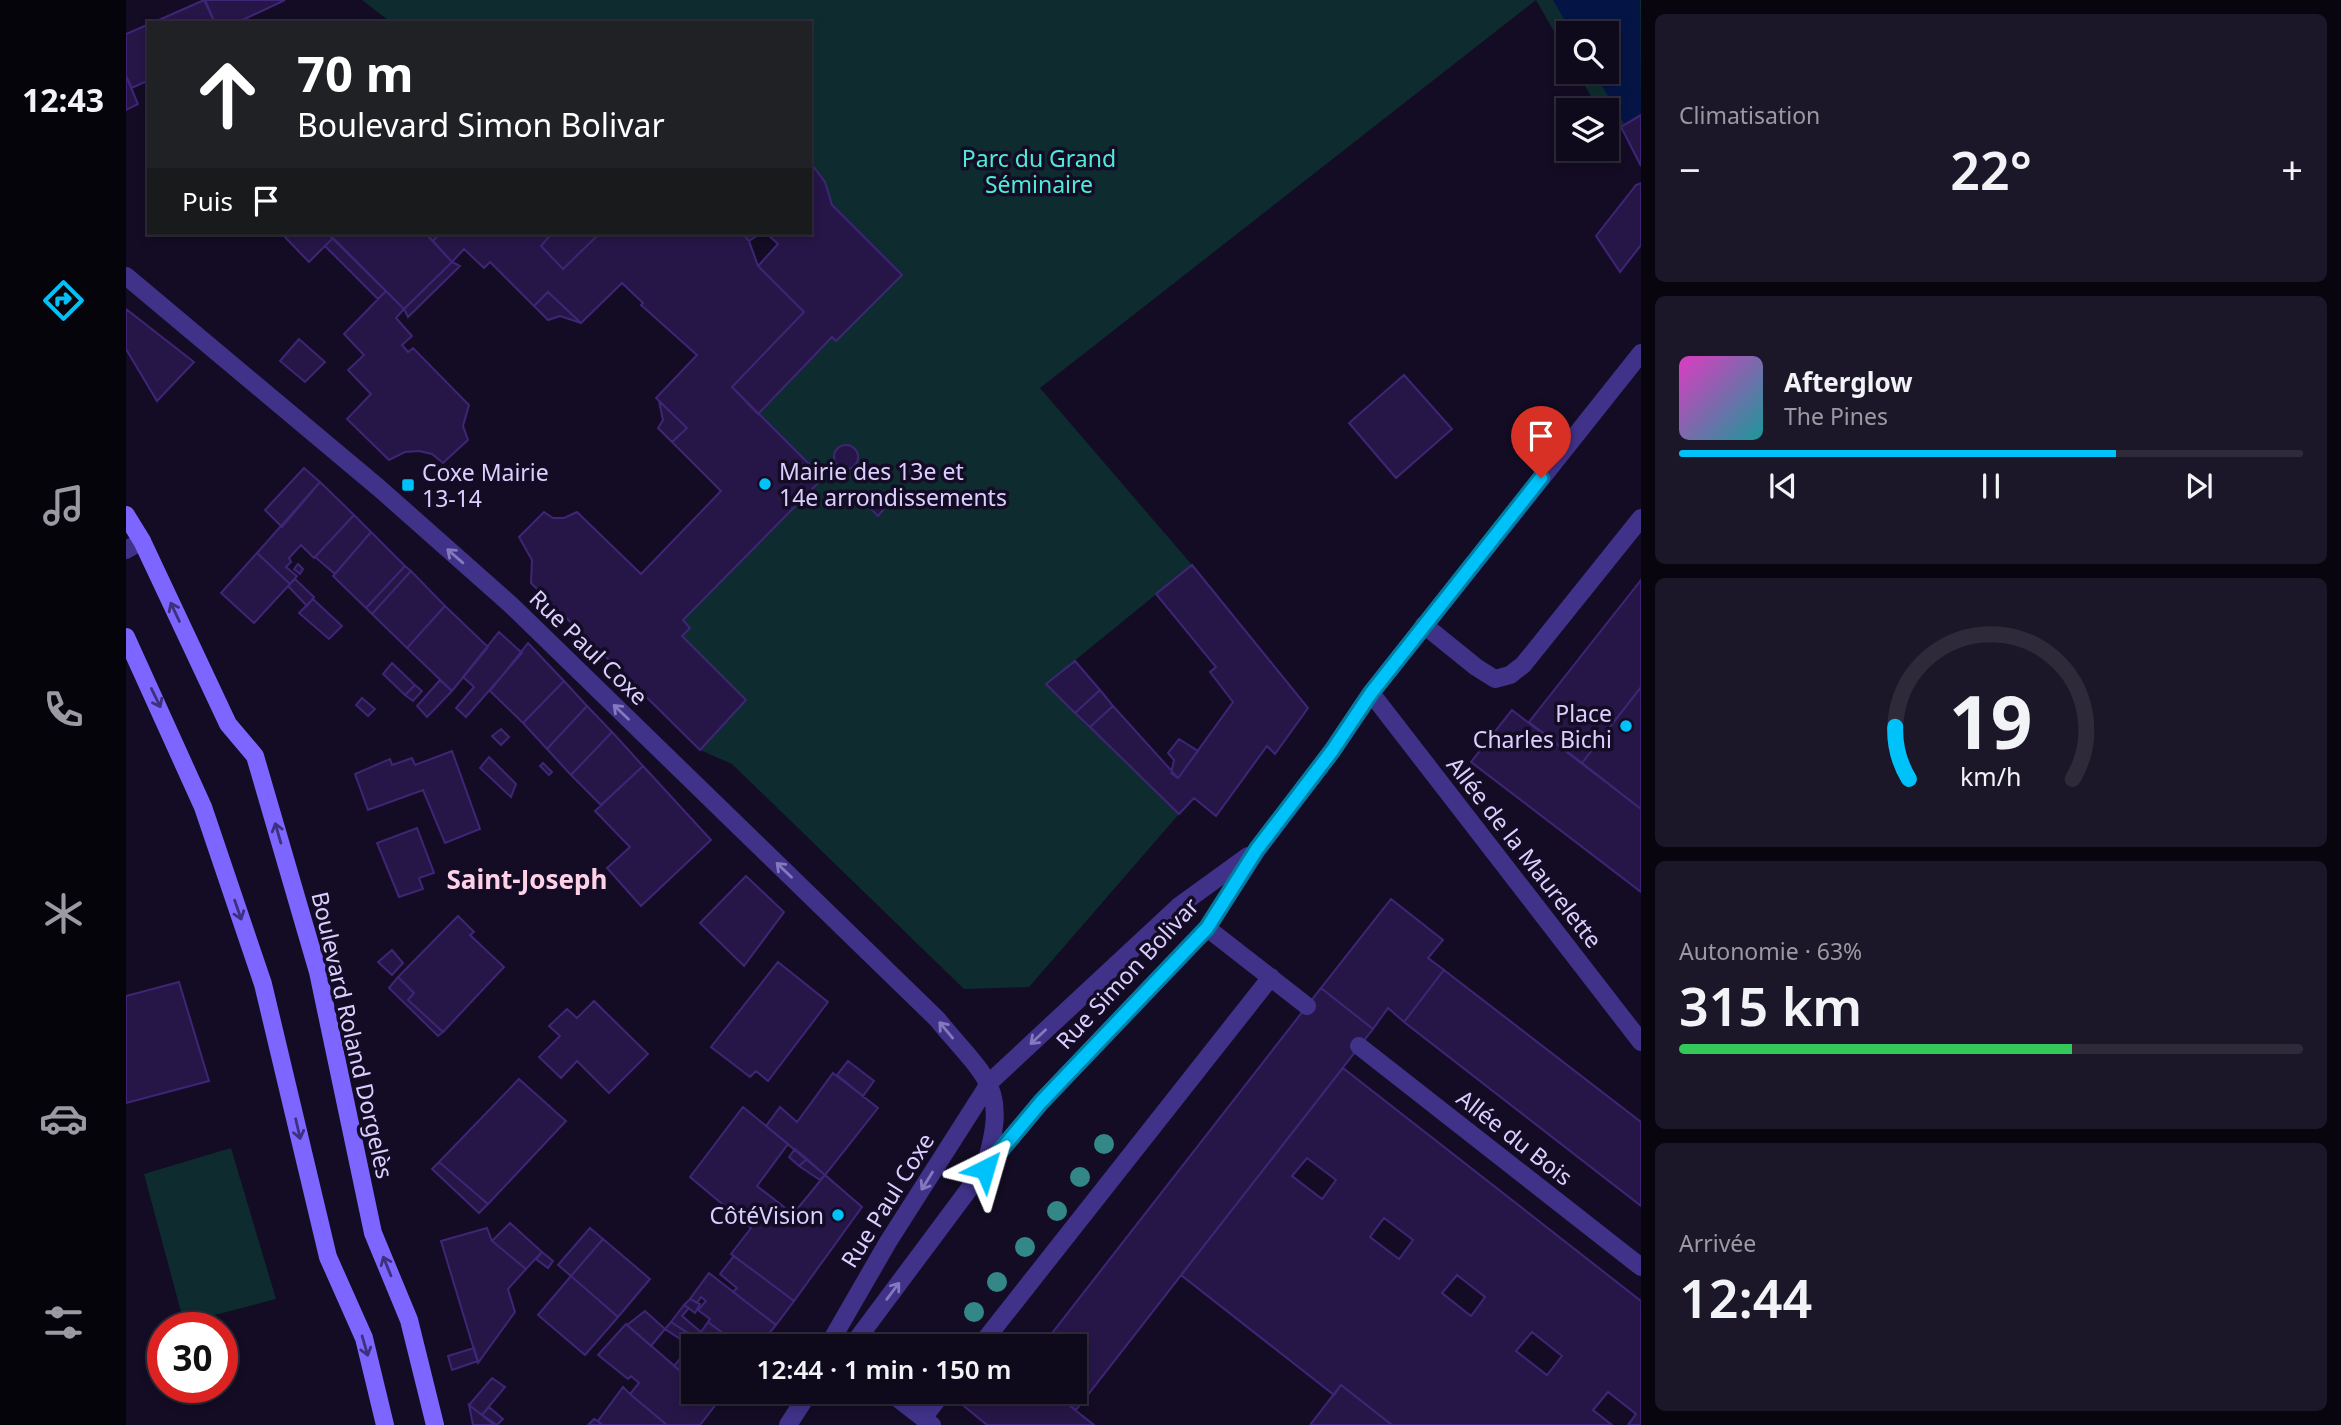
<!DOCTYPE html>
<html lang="fr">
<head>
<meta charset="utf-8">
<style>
	body { margin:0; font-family:"Noto Sans",sans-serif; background:#1c1728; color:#f1f3f6; height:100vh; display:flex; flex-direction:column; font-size:26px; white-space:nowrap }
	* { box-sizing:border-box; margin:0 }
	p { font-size:23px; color:#9b9aa3 }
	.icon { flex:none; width:38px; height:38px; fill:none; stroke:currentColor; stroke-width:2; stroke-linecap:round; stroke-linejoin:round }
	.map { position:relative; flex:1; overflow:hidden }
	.panel { display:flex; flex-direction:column; gap:14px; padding:14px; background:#08050f; width:700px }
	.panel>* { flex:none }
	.banner { position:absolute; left:21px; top:21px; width:665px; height:214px; border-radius:0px; box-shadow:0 4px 10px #0003,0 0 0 2px #2e2a3a; background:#202124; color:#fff; overflow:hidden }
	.buttons { position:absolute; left:1430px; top:21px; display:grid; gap:14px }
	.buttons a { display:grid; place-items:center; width:63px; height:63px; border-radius:0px; background:#0e091b; box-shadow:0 4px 10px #0003,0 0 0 2px #2e2a3a; font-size:35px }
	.speed { position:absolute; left:21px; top:1312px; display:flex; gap:14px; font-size:35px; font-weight:700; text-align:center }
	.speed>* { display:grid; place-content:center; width:91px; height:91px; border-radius:50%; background:#0e091b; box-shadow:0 4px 10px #0003,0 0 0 2px #2e2a3a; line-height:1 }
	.speed .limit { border:10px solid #d22; background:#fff; color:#111 }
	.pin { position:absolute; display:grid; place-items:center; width:60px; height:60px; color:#fff; margin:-72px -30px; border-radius:50% 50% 50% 0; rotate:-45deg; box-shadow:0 0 7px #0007 }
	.pin .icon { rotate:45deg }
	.me { position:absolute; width:77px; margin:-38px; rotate:40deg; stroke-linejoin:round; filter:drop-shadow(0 0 5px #0008) }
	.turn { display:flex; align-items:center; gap:24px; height:147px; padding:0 35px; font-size:32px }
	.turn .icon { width:91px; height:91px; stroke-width:2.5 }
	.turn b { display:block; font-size:49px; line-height:60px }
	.then { display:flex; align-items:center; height:66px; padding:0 35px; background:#0003; gap:14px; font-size:26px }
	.big { font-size:52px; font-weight:600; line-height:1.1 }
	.panel .tile { flex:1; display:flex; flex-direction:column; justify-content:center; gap:10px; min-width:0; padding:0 24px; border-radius:10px; background:#1c1728 }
	.panel .dial { align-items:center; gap:0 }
	.dial svg { height:182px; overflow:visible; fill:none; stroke:#2e2a3a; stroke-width:7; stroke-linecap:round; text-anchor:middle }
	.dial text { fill:#f1f3f6; stroke:none }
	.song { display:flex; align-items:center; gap:21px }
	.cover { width:84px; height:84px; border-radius:10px; background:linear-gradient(135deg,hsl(310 70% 55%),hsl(180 70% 35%)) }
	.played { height:7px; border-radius:4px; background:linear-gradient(90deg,#00c2fa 70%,#2e2a3a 70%) }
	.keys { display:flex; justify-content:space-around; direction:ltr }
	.heat { display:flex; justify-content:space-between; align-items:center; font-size:38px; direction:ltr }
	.charge { height:10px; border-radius:5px; background:linear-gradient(90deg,#34c759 63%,#2e2a3a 0) }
	.trip { position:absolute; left:555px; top:1334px; width:406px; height:70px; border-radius:0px; background:#0e091b; box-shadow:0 4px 10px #0003,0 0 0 2px #2e2a3a; font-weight:600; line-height:70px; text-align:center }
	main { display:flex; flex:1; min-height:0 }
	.tab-bar { display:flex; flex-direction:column; width:126px; justify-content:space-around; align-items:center; background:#06040b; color:#9b9aa3 }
	.tab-bar .icon { width:49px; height:49px }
	.tab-bar .current { color:#00c2fa }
	.tab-bar b { font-size:32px; color:#f1f3f6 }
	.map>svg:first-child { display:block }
	.green { fill:#0e2c2f }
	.water { fill:#041445 }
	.building { fill:#261647; stroke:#3f2576; stroke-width:2; fill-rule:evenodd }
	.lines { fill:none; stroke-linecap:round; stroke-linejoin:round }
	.lane { stroke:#403289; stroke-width:18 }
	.street { stroke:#403289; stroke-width:18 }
	.secondary { stroke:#7d66ff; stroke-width:18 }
	.tree { fill:#338787 }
	.oneway { stroke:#8579be }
	.oneway2 { stroke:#3d307c }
	.route-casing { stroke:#007ea2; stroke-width:18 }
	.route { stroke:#00c2fa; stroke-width:12 }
	.poi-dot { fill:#00c2fa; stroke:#130c24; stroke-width:2.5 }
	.labels { text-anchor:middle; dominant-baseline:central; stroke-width:7; stroke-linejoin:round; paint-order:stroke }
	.park-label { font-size:23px; fill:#4eecd8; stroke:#130c24 }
	.poi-label { font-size:23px; fill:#dacfff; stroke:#130c24; text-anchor:start }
	.street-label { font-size:23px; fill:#dacfff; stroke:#130c24 }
	.quarter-label { font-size:26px; font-weight:bold; fill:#ffd1e9; stroke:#130c24 }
</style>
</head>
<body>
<main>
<nav class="tab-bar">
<b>12:43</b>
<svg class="icon current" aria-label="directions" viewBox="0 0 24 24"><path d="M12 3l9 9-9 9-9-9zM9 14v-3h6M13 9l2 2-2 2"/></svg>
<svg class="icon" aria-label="music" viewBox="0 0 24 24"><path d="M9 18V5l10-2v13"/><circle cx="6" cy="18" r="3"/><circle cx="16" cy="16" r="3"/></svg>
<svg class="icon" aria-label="phone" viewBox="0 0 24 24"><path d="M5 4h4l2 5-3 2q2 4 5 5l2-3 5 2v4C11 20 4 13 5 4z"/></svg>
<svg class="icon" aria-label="climate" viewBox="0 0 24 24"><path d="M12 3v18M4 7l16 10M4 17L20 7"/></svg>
<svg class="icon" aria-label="car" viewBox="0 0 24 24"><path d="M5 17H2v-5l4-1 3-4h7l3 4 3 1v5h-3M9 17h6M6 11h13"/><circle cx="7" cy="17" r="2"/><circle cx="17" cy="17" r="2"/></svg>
<svg class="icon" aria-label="filters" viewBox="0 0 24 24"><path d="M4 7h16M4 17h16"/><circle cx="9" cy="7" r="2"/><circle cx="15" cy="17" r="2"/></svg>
</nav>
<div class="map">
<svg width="1515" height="1425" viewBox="0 0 1515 1425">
	<rect width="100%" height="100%" fill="#130c24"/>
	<path class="green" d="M 236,0 L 1515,0 L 1515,115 L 1485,133 L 1481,124 L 1480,110 L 1473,110 L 1451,72 L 1480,72 L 1480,33 L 1442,33 L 1442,56 L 1410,0 L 914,388 L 1066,565 L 920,684 L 1053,814 L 903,987 L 838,989 L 606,764 L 574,750 L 620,700 L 556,636 L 564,628 L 557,620 L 697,478 L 632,414 L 706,337 L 710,341 L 776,275 L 706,205 L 699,182 L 684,162 L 684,23 L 266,23 Z
		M 105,1148 L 150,1299 L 58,1323 L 18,1174 Z"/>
	<path class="water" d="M 1427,0 L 1514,0 L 1515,115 L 1499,125 L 1468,72 L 1480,72 L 1480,33 L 1446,33 Z"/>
	<path class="building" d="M 78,0 L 89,23 L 26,23 Z
		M 79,0 L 159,0 L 110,23 L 89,23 Z
		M 23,24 L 23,80 L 6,88 L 0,76 L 0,34 Z
		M 0,76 L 12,104 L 0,110 Z
		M 1515,115 L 1515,166 L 1495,127 Z
		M 684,162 L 699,182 L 706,205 L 776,275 L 710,341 L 706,337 L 632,414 L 606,387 L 678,312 L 632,266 L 652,244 L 640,233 L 684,233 Z
		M 1515,183 L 1515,245 L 1494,272 L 1470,236 L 1510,185 Z
		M 155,233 L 201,233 L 207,238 L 183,262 Z
		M 201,233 L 299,233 L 326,262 L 278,309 Z
		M 299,233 L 314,233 L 307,241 Z
		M 314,233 L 426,233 L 415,246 L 437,269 L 474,233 L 616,233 L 623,241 L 632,266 L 678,312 L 606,387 L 697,478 L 557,620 L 564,628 L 556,636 L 620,700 L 574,750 L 405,583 L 406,560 L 393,537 L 418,512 L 427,518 L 438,518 L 451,512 L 515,574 L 595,491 L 546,442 L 561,428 L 530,398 L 571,355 L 515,305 L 517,303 L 496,283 L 455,323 L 422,292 L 408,306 L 364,262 L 358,268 L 338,249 L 326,262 L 307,241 Z
		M 426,233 L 474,233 L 437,269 L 415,246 Z
		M 616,233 L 635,233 L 623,241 Z
		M 207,238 L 260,291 L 252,299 L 199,246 Z
		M 326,262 L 334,266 L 282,317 L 278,309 Z
		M 260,291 L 278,309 L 270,318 L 286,336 L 276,345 L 282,352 L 287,348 L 343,405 L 337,426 L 342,440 L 317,463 L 306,454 L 293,451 L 279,452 L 263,460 L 221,419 L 245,394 L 222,370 L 238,355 L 218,334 Z
		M 422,292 L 455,323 L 434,316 L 422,320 L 408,306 Z
		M 0,309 L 68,362 L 31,401 L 0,349 Z
		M 173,339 L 199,362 L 179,382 L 154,361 Z
		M 1278,375 L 1326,429 L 1270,478 L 1223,423 Z
		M 533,401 L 561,428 L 546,442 L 532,428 L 537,420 Z
		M708 457a12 12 0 1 1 24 0a12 12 0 1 1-24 0Z
		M 178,468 L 194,482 L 156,527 L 139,510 Z
		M 194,482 L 228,515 L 188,558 L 175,545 L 163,558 L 165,562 L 160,567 L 171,576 L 164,584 L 131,553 Z
		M 746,500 L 757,510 L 752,516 L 741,505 Z
		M 228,515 L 245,532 L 209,574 L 189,557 Z
		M 245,532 L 279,566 L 240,608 L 207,576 Z
		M 131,553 L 164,584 L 128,623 L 95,593 Z
		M 172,564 L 177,569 L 174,574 L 168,569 Z
		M 1066,565 L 1182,708 L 1149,754 L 1141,746 L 1090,816 L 1068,798 L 1053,814 L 964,727 L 987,706 L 1052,778 L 1107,702 L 1084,672 L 1090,667 L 1030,594 Z
		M 279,566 L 285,571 L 246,614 L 240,608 Z
		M 285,571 L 319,606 L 281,648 L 246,614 Z
		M 169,579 L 188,597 L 181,606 L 162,586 Z
		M 1515,580 L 1515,687 L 1456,763 L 1403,722 Z
		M 187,599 L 216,626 L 203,639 L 173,613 Z
		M 319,606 L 362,647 L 326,691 L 281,648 Z
		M 373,632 L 396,653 L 340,717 L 330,708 L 348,687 L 337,677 Z
		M 402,643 L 438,681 L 397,723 L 364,691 Z
		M 949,661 L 974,690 L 949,713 L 920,684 Z
		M 266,663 L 289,685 L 279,695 L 257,674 Z
		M 314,680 L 326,691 L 301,717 L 291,706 Z
		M 438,681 L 461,706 L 421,749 L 397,723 Z
		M 289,685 L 296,691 L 287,701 L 279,695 Z
		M 1515,687 L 1515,809 L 1456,763 Z
		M 974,690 L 987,706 L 964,727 L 949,713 Z
		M 236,698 L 249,709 L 242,716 L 230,705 Z
		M 461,706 L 486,732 L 445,775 L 421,749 Z
		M 1386,710 L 1515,809 L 1515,892 L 1345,762 Z
		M 375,729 L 383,737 L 375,745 L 366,736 Z
		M 486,732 L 517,766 L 475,805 L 445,775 Z
		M 1053,739 L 1072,751 L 1052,778 L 1045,773 L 1048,760 L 1042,753 Z
		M 326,751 L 354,829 L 319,843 L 297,790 L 242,810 L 229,774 L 264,759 L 266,765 L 286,758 L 289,765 Z
		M 363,757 L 390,784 L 385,797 L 354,768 Z
		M 417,763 L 426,772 L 423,775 L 414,766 Z
		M 517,766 L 585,840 L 515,906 L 481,868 L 504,847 L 469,811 Z
		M 291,828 L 308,873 L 293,878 L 297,889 L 273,897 L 251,843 Z
		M 620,876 L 658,912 L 618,966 L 574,923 Z
		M 1265,899 L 1317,940 L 1302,958 L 1318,970 L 1278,1022 L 1262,1008 L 1247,1029 L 1195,988 Z
		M 332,916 L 348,932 L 344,935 L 378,967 L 317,1032 L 282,1000 L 288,993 L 272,977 Z
		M 266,950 L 277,963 L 266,975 L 252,962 Z
		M 652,962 L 702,1002 L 642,1081 L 630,1071 L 624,1077 L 585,1047 Z
		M 1318,970 L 1515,1122 L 1515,1206 L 1278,1022 Z
		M 272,977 L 288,993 L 282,1000 L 317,1032 L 312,1036 L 263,988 Z
		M 53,982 L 83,1081 L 0,1103 L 0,996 Z
		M 1195,988 L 1247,1029 L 950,1410 L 925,1391 L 948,1391 L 948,1346 L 916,1346 Z
		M 468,1001 L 522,1054 L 483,1093 L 451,1061 L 435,1078 L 413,1057 L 434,1036 L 423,1026 L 441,1009 L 451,1018 Z
		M 722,1061 L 748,1081 L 737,1096 L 711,1075 Z
		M 1217,1068 L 1515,1301 L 1515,1425 L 1502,1425 L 1510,1414 L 1482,1392 L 1467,1410 L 1486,1425 L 1266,1425 L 1215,1385 L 1208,1395 L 1055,1275 ZM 1181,1158 L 1210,1180 L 1196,1199 L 1166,1176 ZM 1258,1218 L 1287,1240 L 1273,1259 L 1244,1237 ZM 1331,1275 L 1359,1297 L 1345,1316 L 1316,1293 ZM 1406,1332 L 1436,1356 L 1421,1375 L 1390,1351 Z
		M 707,1073 L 752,1108 L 699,1175 L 640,1126 L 654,1107 L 671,1122 Z
		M 393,1079 L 440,1121 L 362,1204 L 313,1162 Z
		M 617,1107 L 662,1144 L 631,1186 L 667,1214 L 699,1175 L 736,1207 L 668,1301 L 605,1254 L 625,1228 L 564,1177 Z
		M 669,1149 L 681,1159 L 673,1166 L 663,1157 Z
		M 681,1159 L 699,1175 L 694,1180 L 673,1166 Z
		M 313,1162 L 362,1204 L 353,1213 L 306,1169 Z
		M 384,1223 L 416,1252 L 400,1269 L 366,1241 Z
		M 361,1228 L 366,1241 L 400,1269 L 382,1289 L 389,1312 L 352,1363 L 315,1241 Z
		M 464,1228 L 477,1239 L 445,1276 L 432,1265 Z
		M 477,1239 L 524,1279 L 492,1317 L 445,1276 Z
		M 416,1252 L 427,1261 L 422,1268 L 410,1259 Z
		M 608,1256 L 668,1301 L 650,1325 L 607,1292 L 611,1288 L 594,1274 Z
		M 583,1273 L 650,1325 L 633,1346 L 614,1346 L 582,1322 L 584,1319 L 572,1310 L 580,1301 L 575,1297 L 571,1303 L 564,1299 Z
		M 445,1276 L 492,1317 L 459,1355 L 412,1315 Z
		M 564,1299 L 574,1304 L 569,1313 L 558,1305 Z
		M 558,1305 L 563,1308 L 556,1316 L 575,1332 L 582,1322 L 614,1346 L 567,1346 L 572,1339 L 545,1322 Z
		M 519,1311 L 539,1329 L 525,1346 L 501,1325 Z
		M 545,1322 L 563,1334 L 559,1342 L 539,1329 Z
		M 500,1324 L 567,1382 L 567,1391 L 578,1391 L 591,1403 L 574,1425 L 541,1425 L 504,1394 L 513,1383 L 505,1376 L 502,1379 L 472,1355 Z
		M 563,1334 L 572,1339 L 566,1347 L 567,1382 L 548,1366 L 564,1346 L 559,1342 Z
		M 348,1348 L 352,1361 L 326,1370 L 322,1356 Z
		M 366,1378 L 379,1387 L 356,1415 L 343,1405 Z
		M 1215,1385 L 1266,1425 L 1184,1425 Z
		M 497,1387 L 504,1394 L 541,1425 L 476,1425 L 472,1421 Z
		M 578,1391 L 599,1391 L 591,1403 Z
		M 850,1391 L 925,1391 L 968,1425 L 861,1425 L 838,1406 Z
		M 343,1405 L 356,1415 L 368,1425 L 347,1425 Z
		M 363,1407 L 377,1419 L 371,1425 L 356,1415 Z
		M 468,1419 L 472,1421 L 476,1425 L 462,1425 Z"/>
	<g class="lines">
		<path class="lane" d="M 1298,625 L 1350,667 L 1369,679 L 1384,675 L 1397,665 L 1515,518
			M 1081,928 L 1181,1006
			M 1233,1046 L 1515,1267
			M 854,1346 L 1145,977
			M 762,1391 L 806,1425
			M 797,1418 L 818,1391"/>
		<path class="street" d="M 0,276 L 253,488 L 384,604 L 811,1019 C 861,1080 884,1086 858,1169 L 726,1346
			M 0,550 L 16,541
			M 1245,693 L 1515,1042
			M 863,1164 L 915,1102 L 1081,928 L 1131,850 L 1206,751 L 1245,693 L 1515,353
			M 702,1346 L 762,1242 L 864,1082 L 1053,906 L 1122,856
			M 662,1425 L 684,1391"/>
		<path class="secondary" d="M 0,515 L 16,541 L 102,724 L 129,756 L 192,972 L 247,1233 L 283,1320 L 309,1425
			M 0,637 L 77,807 L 137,984 L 202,1257 L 238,1338 L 259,1425"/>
	</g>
	<g class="tree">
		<circle cx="978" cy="1144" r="10"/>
		<circle cx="954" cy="1177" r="10"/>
		<circle cx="931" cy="1211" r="10"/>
		<circle cx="899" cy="1247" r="10"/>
		<circle cx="871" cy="1282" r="10"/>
		<circle cx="848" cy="1312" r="10"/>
	</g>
	<defs><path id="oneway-shaft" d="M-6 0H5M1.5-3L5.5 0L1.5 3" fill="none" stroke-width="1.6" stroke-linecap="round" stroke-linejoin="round" transform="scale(1.75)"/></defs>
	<g class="oneway">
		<use href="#oneway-shaft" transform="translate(329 556) rotate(-139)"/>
		<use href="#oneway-shaft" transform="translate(495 712) rotate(-136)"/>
		<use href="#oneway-shaft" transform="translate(658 870) rotate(-136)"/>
		<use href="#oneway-shaft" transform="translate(820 1030) rotate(-130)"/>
		<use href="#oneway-shaft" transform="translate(912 1037) rotate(137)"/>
		<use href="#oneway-shaft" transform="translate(801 1181) rotate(122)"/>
		<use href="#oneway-shaft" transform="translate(767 1291) rotate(-53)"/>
	</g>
	<g class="oneway2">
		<use href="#oneway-shaft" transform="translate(49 612) rotate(-115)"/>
		<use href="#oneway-shaft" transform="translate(30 698) rotate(64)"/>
		<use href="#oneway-shaft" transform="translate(152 833) rotate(-106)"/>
		<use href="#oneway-shaft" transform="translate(112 910) rotate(71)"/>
		<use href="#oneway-shaft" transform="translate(172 1129) rotate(77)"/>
		<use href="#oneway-shaft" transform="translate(261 1266) rotate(-112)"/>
		<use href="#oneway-shaft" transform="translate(239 1346) rotate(74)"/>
	</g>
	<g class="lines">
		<defs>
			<path id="route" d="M 859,1169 L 915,1102 L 1081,928 L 1131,849 L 1206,751 L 1245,693 L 1415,478"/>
		</defs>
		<use href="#route" class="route-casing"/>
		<use href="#route" class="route"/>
	</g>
	<g class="poi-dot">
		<circle cx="639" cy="484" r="7"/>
		<rect x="275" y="478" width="14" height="14" rx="3.5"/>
		<circle cx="1500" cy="726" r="7"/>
		<circle cx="712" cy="1215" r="7"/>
	</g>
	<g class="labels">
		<g class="park-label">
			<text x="913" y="158">Parc du Grand<tspan x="913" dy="26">Séminaire</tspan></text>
		</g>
		<g class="poi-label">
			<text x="653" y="471">Mairie des 13e et<tspan x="653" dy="26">14e arrondissements</tspan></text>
			<text x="296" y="472">Coxe Mairie<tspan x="296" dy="26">13-14</tspan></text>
			<text x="1486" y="713" text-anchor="end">Place<tspan x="1486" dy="26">Charles Bichi</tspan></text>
			<text x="698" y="1215" text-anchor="end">CôtéVision</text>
		</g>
		<g class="street-label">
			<text transform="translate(463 647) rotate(44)">Rue Paul Coxe</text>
			<text transform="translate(1399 852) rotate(52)">Allée de la Maurelette</text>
			<text transform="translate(1001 973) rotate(-47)">Rue Simon Bolivar</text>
			<text transform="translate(227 1035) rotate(77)">Boulevard Roland Dorgelès</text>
			<text transform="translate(1389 1137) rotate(38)">Allée du Bois</text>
			<text transform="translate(761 1200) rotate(-58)">Rue Paul Coxe</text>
		</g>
		<g class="quarter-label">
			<text x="401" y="879">Saint-Joseph</text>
		</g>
	</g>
</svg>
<div class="buttons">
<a><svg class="icon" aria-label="search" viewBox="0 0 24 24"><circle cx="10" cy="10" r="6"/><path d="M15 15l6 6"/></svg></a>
<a><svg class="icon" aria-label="layers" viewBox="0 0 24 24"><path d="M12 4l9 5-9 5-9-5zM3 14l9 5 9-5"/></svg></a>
</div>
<div class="speed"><div class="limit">30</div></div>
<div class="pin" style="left:1415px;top:478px;background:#d93025"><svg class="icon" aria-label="arrive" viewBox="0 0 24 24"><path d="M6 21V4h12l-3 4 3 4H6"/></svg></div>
<svg class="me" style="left:859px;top:1169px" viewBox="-20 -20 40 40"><path d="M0-17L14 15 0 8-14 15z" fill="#00c2fa" stroke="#fff" stroke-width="4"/></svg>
<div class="trip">12:44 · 1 min · 150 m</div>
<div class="banner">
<div class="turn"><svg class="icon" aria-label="ahead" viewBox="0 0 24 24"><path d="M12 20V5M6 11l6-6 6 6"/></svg><div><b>70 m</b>Boulevard Simon Bolivar</div></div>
<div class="then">Puis<svg class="icon" aria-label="arrive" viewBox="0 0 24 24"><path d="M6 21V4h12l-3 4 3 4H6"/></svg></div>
</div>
</div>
<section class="panel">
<div class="tile"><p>Climatisation</p>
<div class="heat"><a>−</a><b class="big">22°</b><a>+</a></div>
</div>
<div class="tile">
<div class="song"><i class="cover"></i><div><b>Afterglow</b><p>The Pines</p></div></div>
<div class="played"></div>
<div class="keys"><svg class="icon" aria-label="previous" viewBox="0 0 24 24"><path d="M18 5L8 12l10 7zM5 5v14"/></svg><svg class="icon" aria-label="pause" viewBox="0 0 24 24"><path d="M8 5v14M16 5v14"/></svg><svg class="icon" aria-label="next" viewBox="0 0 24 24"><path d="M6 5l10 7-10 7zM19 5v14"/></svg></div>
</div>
<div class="tile dial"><svg viewBox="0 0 100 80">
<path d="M14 69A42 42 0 1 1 86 69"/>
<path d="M14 69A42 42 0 0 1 8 46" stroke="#00c2fa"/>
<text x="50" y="56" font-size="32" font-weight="700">19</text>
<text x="50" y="72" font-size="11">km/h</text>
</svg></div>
<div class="tile"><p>Autonomie · 63%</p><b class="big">315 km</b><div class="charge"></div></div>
<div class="tile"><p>Arrivée</p><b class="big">12:44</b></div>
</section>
</main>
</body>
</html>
